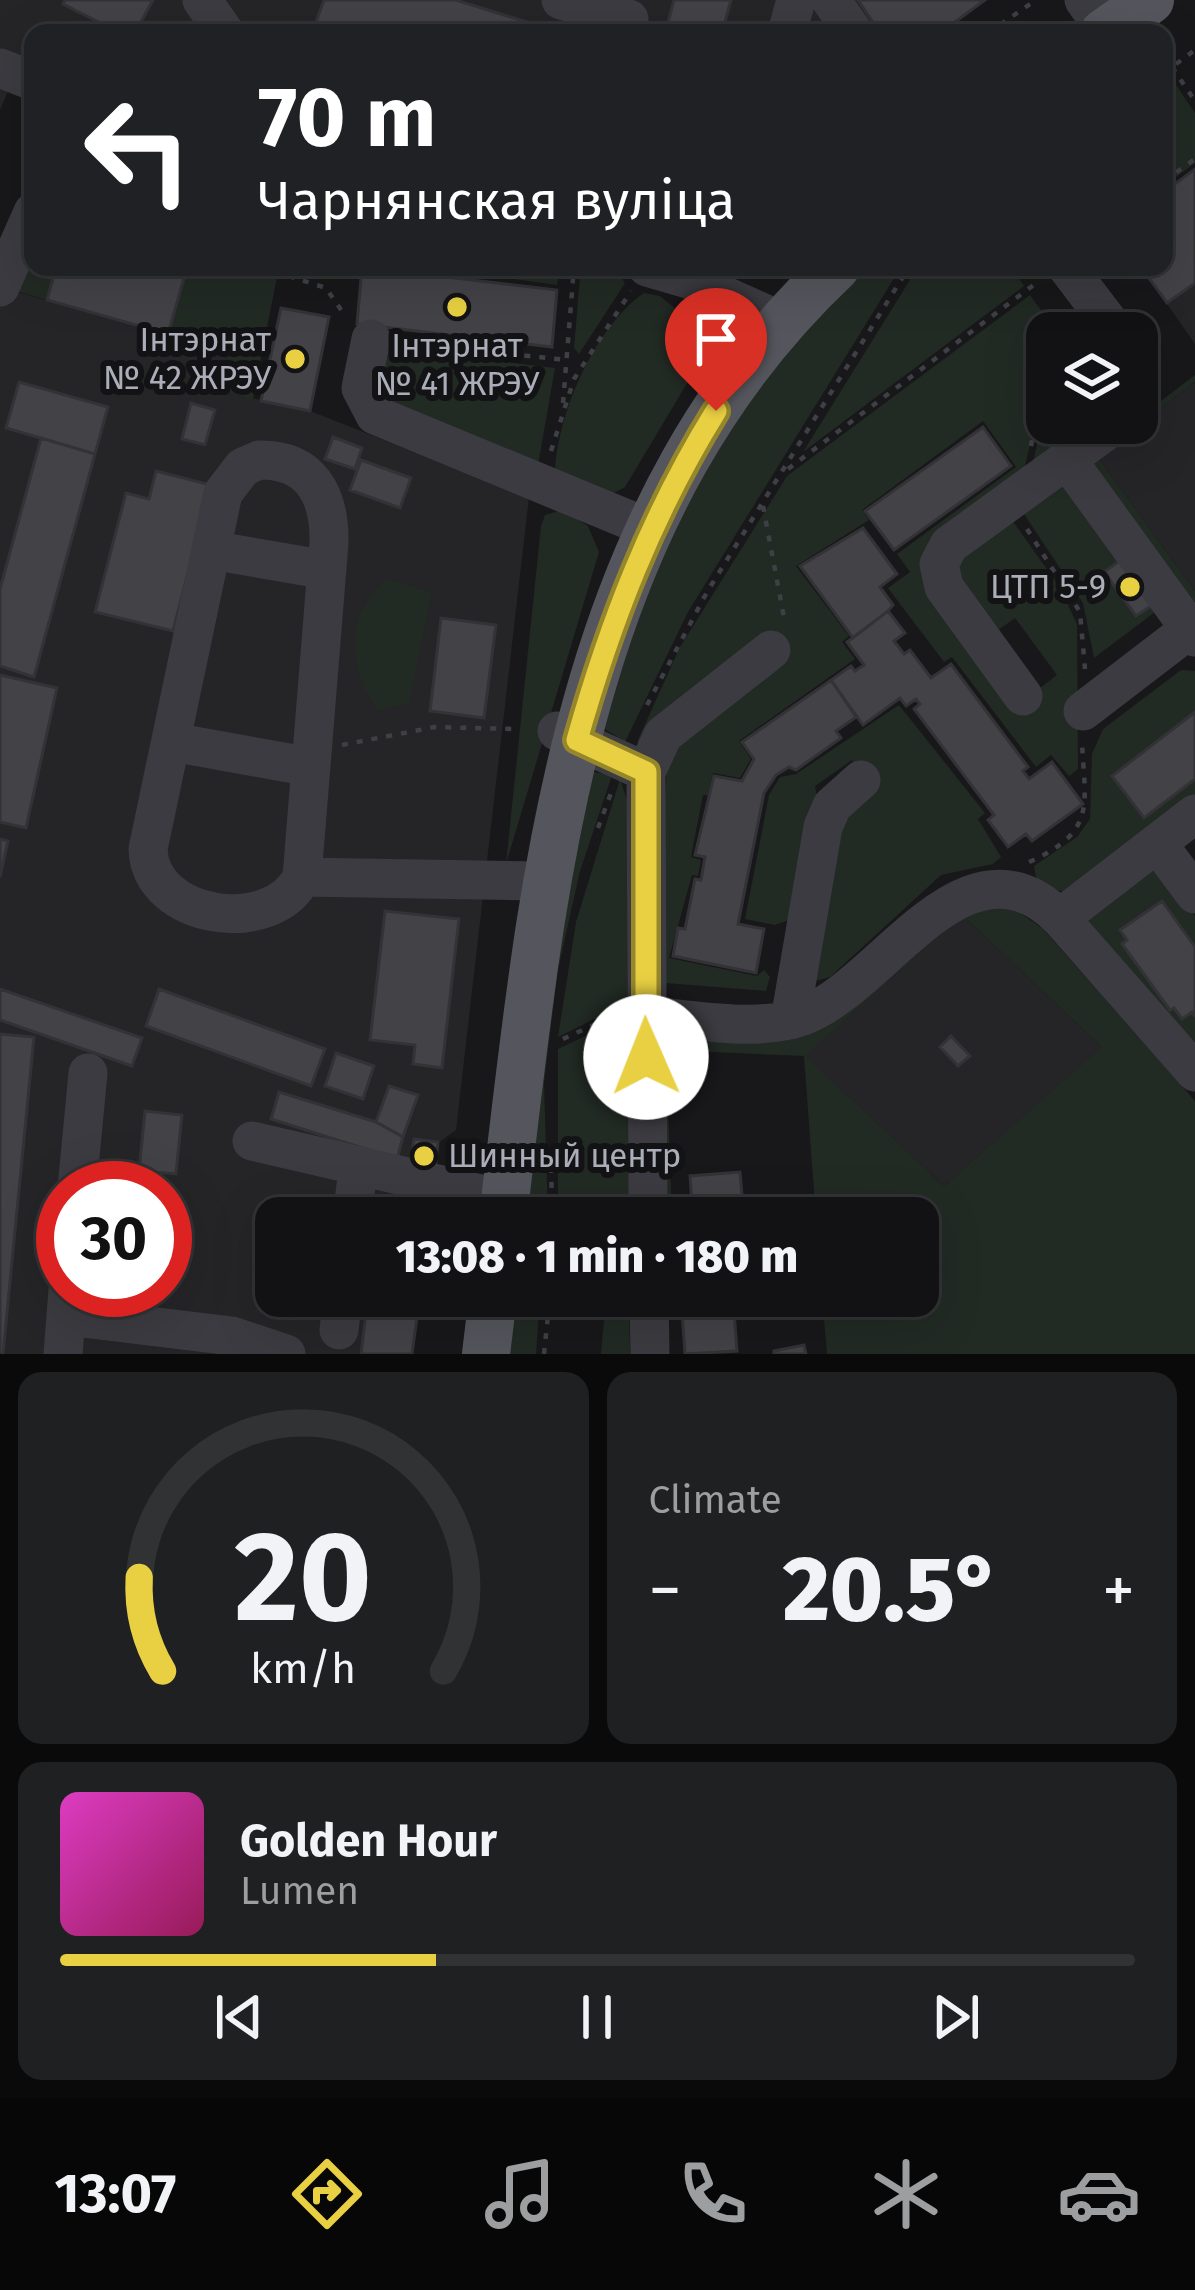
<!DOCTYPE html>
<html lang="en">
<head>
<meta charset="utf-8">
<style>
	body { margin:0; font-family:"Fira Sans",sans-serif; background:#1f2022; color:#f1f3f6; height:100vh; display:flex; flex-direction:column; font-size:45px; white-space:nowrap }
	* { box-sizing:border-box; margin:0 }
	p { font-size:39px; color:#9c9ea0 }
	.icon { flex:none; width:66px; height:66px; fill:none; stroke:currentColor; stroke-width:2; stroke-linecap:round; stroke-linejoin:round }
	.map { position:relative; height:1354px; overflow:hidden }
	.drawer { display:flex; flex-direction:column; gap:18px; padding:18px; background:#0a0a0b; flex:1 }
	.drawer>* { flex:none }
	.banner { position:absolute; left:24px; top:24px; width:1149px; height:252px; border-radius:24px; box-shadow:0 12px 48px #0002,0 0 0 3px #313234; background:#202124; color:#fff; overflow:hidden }
	.tools { position:absolute; left:1026px; top:312px; display:grid; gap:24px }
	.tools a { display:grid; place-items:center; width:132px; height:132px; border-radius:24px; background:#121214; box-shadow:0 12px 48px #0002,0 0 0 3px #313234; font-size:60px }
	.speed { position:absolute; left:36px; top:1161px; display:flex; gap:24px; font-size:60px; font-weight:700; text-align:center }
	.speed>* { display:grid; place-content:center; width:156px; height:156px; border-radius:50%; background:#121214; box-shadow:0 12px 48px #0002,0 0 0 3px #313234; line-height:1 }
	.speed .limit { border:18px solid #d22; background:#fff; color:#111 }
	.pin { position:absolute; display:grid; place-items:center; width:102px; height:102px; color:#fff; margin:-123px -51px; border-radius:50% 50% 50% 0; rotate:-45deg; box-shadow:0 0 12px #0007 }
	.pin .icon { rotate:45deg }
	.me { position:absolute; width:132px; margin:-66px; rotate:359deg; stroke-linejoin:round; filter:drop-shadow(0 0 9px #0008) }
	.turn { display:flex; align-items:center; gap:42px; height:252px; padding:0 36px; font-size:54px }
	.turn .icon { width:156px; height:156px; stroke-width:2.5 }
	.turn b { display:block; font-size:84px; line-height:102px }
	.big { font-size:90px; font-weight:800; line-height:1.1 }
	.drawer .tile { flex:1; display:flex; flex-direction:column; justify-content:center; gap:18px; min-width:0; padding:0 42px; border-radius:24px; background:#1f2022 }
	.drawer .dial { align-items:center; gap:0 }
	.dial svg { height:312px; overflow:visible; fill:none; stroke:#313234; stroke-width:7; stroke-linecap:round; text-anchor:middle }
	.dial text { fill:#f1f3f6; stroke:none }
	.song { display:flex; align-items:center; gap:36px }
	.cover { width:144px; height:144px; border-radius:18px; background:linear-gradient(135deg,hsl(310 70% 55%),hsl(330 70% 35%)) }
	.played { height:12px; border-radius:6px; background:linear-gradient(90deg,#e8d042 35%,#313234 35%) }
	.keys { display:flex; justify-content:space-around; direction:ltr }
	.heat { display:flex; justify-content:space-between; align-items:center; font-size:66px; direction:ltr }
	.drawer .tiles { flex:1; display:grid; gap:18px; grid-template-columns:1fr 1fr }
	.tile:last-child { grid-column:span 2 }
	.trip { position:absolute; left:255px; top:1197px; width:684px; height:120px; border-radius:24px; background:#121214; box-shadow:0 12px 48px #0002,0 0 0 3px #313234; font-weight:800; line-height:120px; text-align:center }
	.dock { display:flex; height:192px; justify-content:space-around; align-items:center; background:#070708; color:#9c9ea0 }
	.dock .icon { width:84px; height:84px }
	.dock .on { color:#e8d042 }
	.dock b { font-size:54px; color:#f1f3f6 }
	.map>svg:first-child { display:block }
	.built { fill:#252427; fill-rule:evenodd }
	.green { fill:#222a24; fill-rule:evenodd }
	.building { fill:#434247; stroke:#333236; stroke-width:3 }
	.lines { fill:none; stroke-linecap:round; stroke-linejoin:round }
	.path { stroke:#3f4046; stroke-width:4.5; stroke-dasharray:6 9; stroke-linecap:butt }
	.minor { stroke:#3b3b41; stroke-width:39 }
	.major { stroke:#55565d; stroke-width:48 }
	.route-casing { stroke:#97872b; stroke-width:30 }
	.route { stroke:#e8d042; stroke-width:21 }
	.poi-dot { fill:#e8d042; stroke:#131315; stroke-width:4.5 }
	.labels { text-anchor:middle; dominant-baseline:central; stroke-width:12; stroke-linejoin:round; paint-order:stroke }
	.poi-label { font-size:33px; fill:#abadb9; stroke:#131315; text-anchor:end }
</style>
</head>
<body>
<div class="map">
<svg width="1195" height="1354" viewBox="0 0 1195 1354">
	<rect width="100%" height="100%" fill="#18181a"/>
	<path class="built" d="M 0,0 L 985,0 L 940,33 L 33,33 L 0,110 Z
		M 1195,169 L 1195,344 L 1141,267 L 1164,267 L 1164,192 Z
		M 56,267 L 183,267 L 229,350 L 220,391 L 310,411 L 529,497 L 456,1130 L 438,1143 L 429,1218 L 276,1218 L 276,1296 L 420,1296 L 412,1354 L 0,1354 L 0,287 L 46,300 ZM 63,1188 L 165,1188 L 165,1290 L 63,1290 Z
		M 1195,382 L 1195,591 L 1097,456 Z
		M 962,915 L 1103,1048 L 944,1186 L 804,1056 Z"/>
	<path class="green" d="M 1172,79 L 1195,113 L 1195,163 L 1164,186 L 1164,84 Z
		M 33,234 L 33,267 L 56,267 L 47,300 L 9,289 Z
		M 187,267 L 235,267 L 277,277 L 253,399 L 220,391 L 229,350 L 168,334 Z
		M 471,267 L 560,267 L 557,285 L 470,273 Z
		M 587,267 L 617,272 L 625,283 L 579,354 L 574,348 L 580,277 Z
		M 856,267 L 901,267 L 688,612 L 625,742 L 602,727 L 617,657 L 710,449 Z
		M 918,267 L 1011,267 L 1024,286 L 803,452 Z
		M 644,293 L 660,296 L 685,317 L 696,355 L 689,380 L 625,487 L 606,497 L 555,469 C 559,411 595,327 644,293 Z
		M 1030,295 L 1057,332 L 1047,333 L 1047,374 L 1021,483 C 985,509 904,544 933,599 L 1015,707 L 1057,675 L 1015,618 L 990,636 L 948,575 L 953,552 L 1007,513 L 1059,586 L 1077,624 L 1078,769 L 1069,776 L 1051,755 L 1036,767 L 952,657 L 944,662 L 888,588 L 910,572 L 897,554 L 1016,467 L 983,421 L 862,510 L 869,520 L 796,566 L 849,636 L 842,642 L 855,659 L 739,741 L 751,759 L 740,778 L 713,773 L 708,795 L 703,795 L 691,857 L 701,860 L 698,876 L 692,875 L 669,958 L 757,976 L 764,970 L 770,977 L 766,991 L 665,983 L 655,964 L 668,752 L 682,734 L 782,657 L 770,646 L 655,734 L 637,742 L 680,647 L 787,476 Z
		M 381,347 L 555,368 L 537,471 L 390,415 L 373,385 Z
		M 1195,375 L 1195,382 L 1097,456 L 1195,591 L 1195,615 L 1094,476 L 1092,454 Z
		M 1047,402 L 1047,423 L 1104,423 L 1029,479 Z
		M 1057,479 L 1163,606 L 1094,658 L 1083,603 L 1024,514 Z
		M 562,510 L 588,526 L 599,552 L 506,864 L 541,526 L 545,515 Z
		M 388,579 L 432,592 L 409,703 L 378,711 C 348,672 344,610 388,579 Z
		M 1181,670 L 1195,671 L 1195,798 L 1066,893 L 1037,882 L 1034,866 L 1077,837 L 1090,819 L 1092,754 L 1103,729 Z
		M 899,705 L 985,813 L 978,819 L 1001,857 L 993,864 L 941,875 L 830,977 L 812,982 L 829,830 L 870,783 L 852,760 L 815,786 L 819,807 L 792,919 L 775,925 L 745,919 L 769,795 L 780,777 L 796,774 Z
		M 594,772 L 612,775 L 580,871 L 559,965 L 544,963 Z
		M 620,779 L 628,803 L 627,1003 L 558,1037 L 576,922 Z
		M 1138,867 L 1162,872 L 1195,916 L 1195,1051 L 1086,926 L 1089,904 Z
		M 1003,901 L 1043,929 L 1195,1101 L 1195,1354 L 827,1354 L 822,1296 L 918,1296 L 918,1218 L 816,1218 L 804,1056 L 666,1050 L 672,1218 L 657,1218 L 662,1035 L 773,1036 L 945,919 ZM 962,915 L 1102,1047 L 944,1186 L 805,1056 Z
		M 543,975 L 557,976 L 544,1083 L 548,1218 L 513,1218 Z
		M 627,1016 L 629,1218 L 558,1218 L 558,1049 Z
		M 506,1296 L 540,1296 L 536,1354 L 499,1354 Z
		M 606,1296 L 629,1296 L 630,1354 L 601,1354 Z"/>
	<path class="building" d="M 65,0 L 153,0 L 135,33 L 120,33 L 63,4 Z
		M 324,0 L 456,0 L 562,33 L 312,33 Z
		M 674,0 L 731,0 L 722,33 L 665,33 Z
		M 858,0 L 985,0 L 940,33 L 880,33 Z
		M 1195,169 L 1195,283 L 1167,303 L 1141,267 L 1164,267 L 1164,192 Z
		M 56,267 L 183,267 L 187,268 L 168,334 L 47,300 Z
		M 362,267 L 557,290 L 552,347 L 357,324 Z
		M 281,308 L 329,317 L 310,411 L 261,401 Z
		M 19,382 L 108,407 L 95,454 L 6,428 Z
		M 191,403 L 215,410 L 205,445 L 182,439 Z
		M 983,427 L 1011,466 L 894,550 L 865,511 Z
		M 333,437 L 362,448 L 355,469 L 325,459 Z
		M 41,438 L 95,454 L 34,677 L 0,666 L 0,589 Z
		M 361,460 L 411,478 L 400,508 L 350,490 Z
		M 156,471 L 211,485 L 173,631 L 95,612 L 126,493 L 149,499 Z
		M 863,528 L 897,574 L 880,587 L 893,605 L 888,611 L 853,638 L 800,566 Z
		M 1125,557 L 1157,602 L 1136,616 L 1104,572 Z
		M 888,611 L 905,633 L 894,641 L 904,654 L 910,650 L 931,678 L 951,664 L 1028,767 L 1023,771 L 1029,779 L 1052,762 L 1083,804 L 1032,841 L 1026,834 L 1008,847 L 988,820 L 994,815 L 914,709 L 920,704 L 916,699 L 906,706 L 900,698 L 863,725 L 831,680 L 851,666 L 855,671 L 864,665 L 847,642 Z
		M 441,618 L 496,625 L 484,718 L 430,711 Z
		M 0,675 L 57,688 L 26,828 L 0,822 Z
		M 831,680 L 856,717 L 836,731 L 841,738 L 796,770 L 789,767 L 776,775 L 764,793 L 738,924 L 764,929 L 756,973 L 673,956 L 678,928 L 685,929 L 695,879 L 701,880 L 705,857 L 695,855 L 714,776 L 742,781 L 754,759 L 742,742 Z
		M 1195,712 L 1195,779 L 1144,818 L 1112,776 Z
		M 0,839 L 8,841 L 0,877 Z
		M 1162,901 L 1195,947 L 1195,1016 L 1192,1012 L 1182,1019 L 1174,1008 L 1170,1010 L 1122,944 L 1127,940 L 1120,930 Z
		M 385,911 L 459,919 L 442,1068 L 413,1064 L 415,1045 L 370,1040 Z
		M 0,989 L 142,1038 L 132,1066 L 0,1020 Z
		M 159,989 L 325,1049 L 311,1086 L 146,1026 Z
		M 0,1034 L 34,1037 L 3,1354 L 0,1354 Z
		M 951,1036 L 970,1056 L 958,1066 L 940,1047 Z
		M 336,1053 L 374,1066 L 363,1099 L 325,1086 Z
		M 389,1086 L 418,1095 L 403,1137 L 376,1122 Z
		M 279,1092 L 376,1122 L 403,1137 L 397,1159 L 271,1119 Z
		M 145,1111 L 182,1115 L 176,1174 L 139,1171 Z
		M 414,1139 L 438,1142 L 435,1173 L 410,1170 Z
		M 740,1172 L 744,1218 L 693,1218 L 690,1176 Z
		M 379,1203 L 430,1209 L 429,1218 L 378,1218 Z
		M 165,1228 L 170,1229 L 165,1289 Z
		M 368,1296 L 420,1296 L 412,1354 L 361,1354 Z
		M 733,1296 L 737,1351 L 685,1354 L 681,1298 Z
		M 804,1345 L 806,1354 L 774,1354 L 774,1351 Z"/>
	<g class="lines">
		<path class="path" d="M 988,33 L 1036,0
			M 1172,67 L 1195,101
			M 1164,73 L 1195,50
			M 1164,181 L 1195,159
			M 260,267 L 326,288 L 346,317
			M 462,278 L 464,267
			M 1051,333 L 1055,309
			M 405,343 L 567,360
			M 563,403 L 574,267
			M 1031,446 L 1047,356
			M 551,451 L 574,379 L 631,291
			M 788,469 L 1039,281
			M 763,506 L 785,623
			M 1027,529 L 1080,612 L 1085,669
			M 647,705 L 707,592 L 909,267
			M 342,745 L 435,727 L 515,729
			M 598,828 L 611,793
			M 1029,862 C 1099,831 1084,803 1082,740
			M 563,1039 L 613,1016
			M 550,1152 L 553,1218
			M 544,1354 L 550,1296"/>
		<path class="minor" d="M 202,0 L 225,33
			M 561,0 L 629,19
			M 831,0 L 854,33
			M 1084,0 L 1108,33
			M 787,33 L 796,0
			M 0,68 L 33,81
			M 647,267 L 688,279 L 783,322
			M 1067,267 L 1117,333
			M 0,287 L 33,212
			M 371,339 L 361,388 L 375,415 L 651,529
			M 1137,368 L 1137,398
			M 259,460 C 311,459 330,495 329,543 L 302,877 C 273,937 150,920 148,849 L 223,493 L 243,467 Z
			M 1068,461 L 1190,629
			M 211,550 L 327,570
			M 1023,696 L 944,587 L 939,564 L 949,545 L 1117,423
			M 1083,711 L 1190,629 L 1195,637
			M 557,731 L 646,772 L 648,1218
			M 172,742 L 311,767
			M 646,772 L 663,735 L 771,650
			M 1157,843 L 1195,894
			M 302,877 L 543,881
			M 1060,918 L 1195,814
			M 645,1016 C 694,1019 756,1033 803,1016 C 886,984 965,825 1060,918 L 1195,1072
			M 790,1020 L 823,827 L 832,806 L 861,780
			M 252,1141 L 485,1195
			M 77,1188 L 88,1073
			M 352,1218 L 358,1169
			M 649,1296 L 650,1354
			M 66,1316 L 232,1336 L 286,1354
			M 339,1330 L 343,1296
			M 63,1354 L 68,1290"/>
		<path class="major" d="M 1104,33 L 1150,0
			M 503,1218 C 543,880 571,516 836,267
			M 486,1354 L 493,1296"/>
	</g>
	<g class="lines">
		<defs>
			<path id="route" d="M 646,1057 L 646,772 L 577,740 C 610,623 652,514 716,411"/>
		</defs>
		<use href="#route" class="route-casing"/>
		<use href="#route" class="route"/>
	</g>
	<g class="poi-dot">
		<circle cx="457" cy="307" r="12"/>
		<circle cx="295" cy="359" r="12"/>
		<circle cx="1130" cy="587" r="12"/>
		<circle cx="424" cy="1156" r="12"/>
	</g>
	<g class="labels">
		<g class="poi-label">
			<text x="271" y="340">Інтэрнат<tspan x="271" dy="38">№ 42 ЖРЭУ</tspan></text>
			<text x="457" y="346" text-anchor="middle">Інтэрнат<tspan x="457" dy="38">№ 41 ЖРЭУ</tspan></text>
			<text x="1106" y="587">ЦТП 5-9</text>
			<text x="448" y="1156" text-anchor="start">Шинный центр</text>
		</g>
	</g>
</svg>
<div class="tools">
<a><svg class="icon" aria-label="layers" viewBox="0 0 24 24"><path d="M12 4l9 5-9 5-9-5zM3 14l9 5 9-5"/></svg></a>
</div>
<div class="speed"><div class="limit">30</div></div>
<div class="pin" style="left:716px;top:411px;background:#d93025"><svg class="icon" aria-label="arrive" viewBox="0 0 24 24"><path d="M6 21V4h12l-3 4 3 4H6"/></svg></div>
<svg class="me" style="left:646px;top:1057px" viewBox="-20 -20 40 40"><circle r="19" fill="#fff"/><path d="M0-13L10 11 0 6-10 11z" fill="#e8d042"/></svg>
<div class="trip">13:08 · 1 min · 180 m</div>
<div class="banner">
<div class="turn"><svg class="icon" aria-label="left" viewBox="0 0 24 24"><path d="M17 20v-9H6M10 6l-5 5 5 5"/></svg><div><b>70 m</b>Чарнянская вуліца</div></div>
</div>
</div>
<section class="drawer">
<div class="tiles">
<div class="tile dial"><svg viewBox="0 0 100 80">
<path d="M14 69A42 42 0 1 1 86 69"/>
<path d="M14 69A42 42 0 0 1 8 45" stroke="#e8d042"/>
<text x="50" y="56" font-size="32" font-weight="700">20</text>
<text x="50" y="72" font-size="11">km/h</text>
</svg></div>
<div class="tile"><p>Climate</p>
<div class="heat"><a>−</a><b class="big">20.5°</b><a>+</a></div>
</div>
<div class="tile">
<div class="song"><i class="cover"></i><div><b>Golden Hour</b><p>Lumen</p></div></div>
<div class="played"></div>
<div class="keys"><svg class="icon" aria-label="previous" viewBox="0 0 24 24"><path d="M18 5L8 12l10 7zM5 5v14"/></svg><svg class="icon" aria-label="pause" viewBox="0 0 24 24"><path d="M8 5v14M16 5v14"/></svg><svg class="icon" aria-label="next" viewBox="0 0 24 24"><path d="M6 5l10 7-10 7zM19 5v14"/></svg></div>
</div>
</div>
</section>
<nav class="dock">
<b>13:07</b>
<svg class="icon on" aria-label="directions" viewBox="0 0 24 24"><path d="M12 3l9 9-9 9-9-9zM9 14v-3h6M13 9l2 2-2 2"/></svg>
<svg class="icon" aria-label="music" viewBox="0 0 24 24"><path d="M9 18V5l10-2v13"/><circle cx="6" cy="18" r="3"/><circle cx="16" cy="16" r="3"/></svg>
<svg class="icon" aria-label="phone" viewBox="0 0 24 24"><path d="M5 4h4l2 5-3 2q2 4 5 5l2-3 5 2v4C11 20 4 13 5 4z"/></svg>
<svg class="icon" aria-label="climate" viewBox="0 0 24 24"><path d="M12 3v18M4 7l16 10M4 17L20 7"/></svg>
<svg class="icon" aria-label="car" viewBox="0 0 24 24"><path d="M5 17H2v-5l4-1 3-4h7l3 4 3 1v5h-3M9 17h6M6 11h13"/><circle cx="7" cy="17" r="2"/><circle cx="17" cy="17" r="2"/></svg>
</nav>
</body>
</html>
